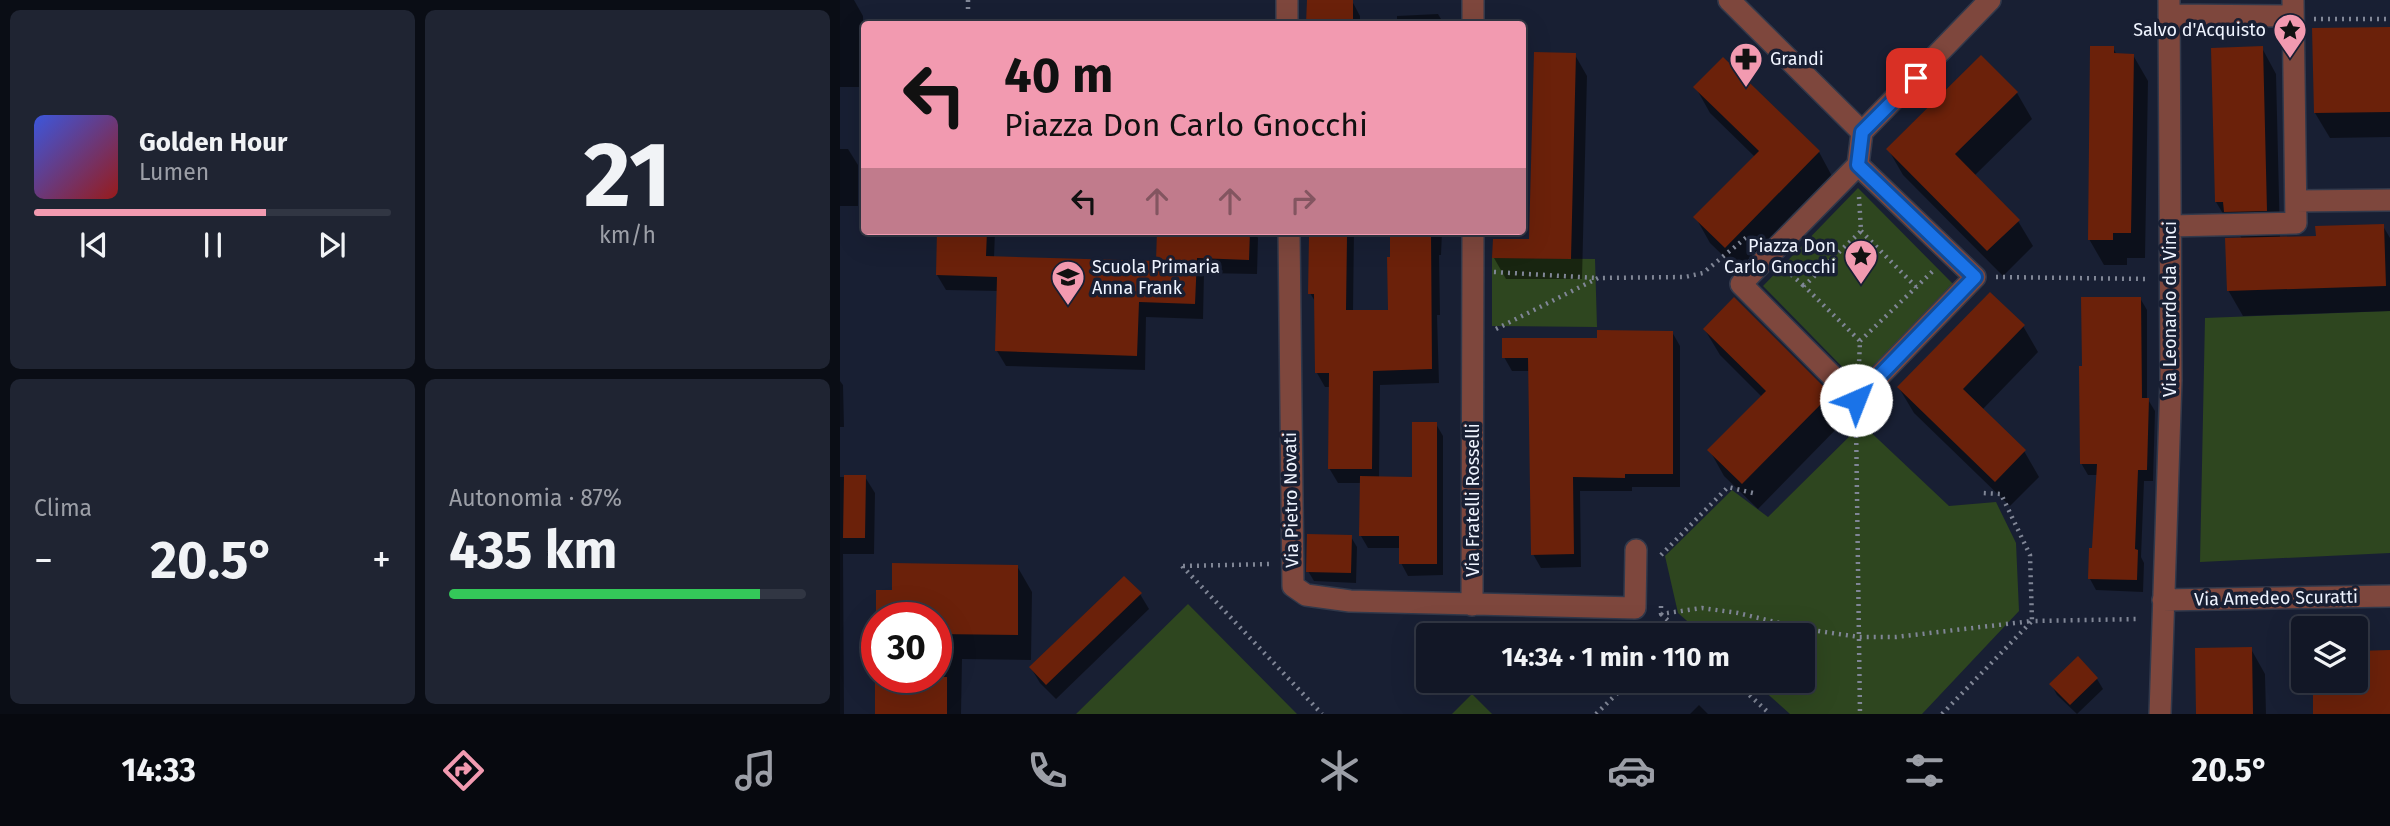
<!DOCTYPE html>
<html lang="it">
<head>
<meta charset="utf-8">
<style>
	body { margin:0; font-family:"Fira Sans",sans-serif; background:#1f2432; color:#f1f3f6; height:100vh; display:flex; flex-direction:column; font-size:26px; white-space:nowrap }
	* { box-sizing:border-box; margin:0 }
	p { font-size:23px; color:#9c9fa7 }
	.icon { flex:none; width:38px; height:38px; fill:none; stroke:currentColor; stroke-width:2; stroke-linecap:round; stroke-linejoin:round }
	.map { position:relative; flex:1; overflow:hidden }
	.side { display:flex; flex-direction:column; gap:10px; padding:10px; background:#0a0d15; width:840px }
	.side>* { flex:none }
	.hud { position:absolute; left:21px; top:21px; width:665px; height:214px; border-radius:7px; box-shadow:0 7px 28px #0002,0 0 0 2px #313643; background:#f29ab0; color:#111; overflow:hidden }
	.tools { position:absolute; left:1451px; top:616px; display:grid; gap:14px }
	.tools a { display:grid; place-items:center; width:77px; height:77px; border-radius:7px; background:#121726; box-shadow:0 7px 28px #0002,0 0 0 2px #313643; font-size:35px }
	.speed { position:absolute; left:21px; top:602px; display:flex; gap:14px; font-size:35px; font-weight:700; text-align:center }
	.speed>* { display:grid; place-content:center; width:91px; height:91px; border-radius:50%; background:#121726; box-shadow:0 7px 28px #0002,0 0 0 2px #313643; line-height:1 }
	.speed .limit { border:10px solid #d22; background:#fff; color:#111 }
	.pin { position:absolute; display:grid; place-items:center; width:60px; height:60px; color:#fff; margin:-30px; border-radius:14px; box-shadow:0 4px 10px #0006 }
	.me { position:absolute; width:77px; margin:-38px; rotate:44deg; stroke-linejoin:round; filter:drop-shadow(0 0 5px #0008) }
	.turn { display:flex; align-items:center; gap:24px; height:147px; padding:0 28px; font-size:32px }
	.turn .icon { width:91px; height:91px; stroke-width:2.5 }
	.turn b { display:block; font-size:49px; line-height:60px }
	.lanes { display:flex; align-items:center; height:66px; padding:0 28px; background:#0003; justify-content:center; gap:35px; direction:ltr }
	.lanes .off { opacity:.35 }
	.big { font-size:52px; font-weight:700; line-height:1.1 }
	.side .card { flex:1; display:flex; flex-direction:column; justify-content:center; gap:10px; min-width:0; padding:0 24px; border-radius:10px; background:#1f2432 }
	.side .dial { align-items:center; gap:0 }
	.dial b { font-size:91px; line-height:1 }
	.song { display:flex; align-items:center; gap:21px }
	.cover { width:84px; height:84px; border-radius:10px; background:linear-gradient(135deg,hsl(230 70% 55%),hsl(0 70% 35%)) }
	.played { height:7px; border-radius:4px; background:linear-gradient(90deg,#f29ab0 65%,#313643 65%) }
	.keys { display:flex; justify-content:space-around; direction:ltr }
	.heat { display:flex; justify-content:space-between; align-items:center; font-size:38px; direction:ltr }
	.charge { height:10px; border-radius:5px; background:linear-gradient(90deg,#34c759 87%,#313643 0) }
	.side .tiles { flex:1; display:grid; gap:10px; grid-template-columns:repeat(2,1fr) }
	.trip { position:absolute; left:576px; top:623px; width:399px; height:70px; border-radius:7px; background:#121726; box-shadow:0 7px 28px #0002,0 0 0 2px #313643; font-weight:700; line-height:70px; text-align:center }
	.menu { display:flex; height:112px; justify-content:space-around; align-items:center; background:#07090f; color:#9c9fa7 }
	.menu .icon { width:49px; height:49px }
	.menu .selected { color:#f29ab0 }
	.menu b { font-size:32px; color:#f1f3f6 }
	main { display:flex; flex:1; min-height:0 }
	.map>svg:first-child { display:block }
	.green { fill:#2e461f }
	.shadow { fill:#0007 }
	.building { fill:#6b210a }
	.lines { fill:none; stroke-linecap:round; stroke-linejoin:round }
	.minor-casing { stroke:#32394b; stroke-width:24 }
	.path { stroke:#808696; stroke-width:4.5; stroke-dasharray:2 5; stroke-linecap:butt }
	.minor { stroke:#7e473d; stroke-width:21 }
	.route-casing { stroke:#114b97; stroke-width:18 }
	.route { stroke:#1a73e8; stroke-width:12 }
	.labels { text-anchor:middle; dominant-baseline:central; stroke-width:7; stroke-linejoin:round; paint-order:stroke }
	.poi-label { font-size:18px; fill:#eff4ff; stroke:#181f33; text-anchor:end }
	.street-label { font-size:18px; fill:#eff4ff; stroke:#181f33 }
</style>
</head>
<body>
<main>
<section class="side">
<div class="tiles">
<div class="card">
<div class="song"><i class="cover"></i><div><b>Golden Hour</b><p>Lumen</p></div></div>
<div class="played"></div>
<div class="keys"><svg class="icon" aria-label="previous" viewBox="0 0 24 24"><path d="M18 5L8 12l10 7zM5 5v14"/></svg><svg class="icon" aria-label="pause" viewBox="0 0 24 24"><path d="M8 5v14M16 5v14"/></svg><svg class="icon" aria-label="next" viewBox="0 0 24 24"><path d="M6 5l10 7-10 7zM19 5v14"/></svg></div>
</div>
<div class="card dial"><b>21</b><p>km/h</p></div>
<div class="card"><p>Clima</p>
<div class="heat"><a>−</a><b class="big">20.5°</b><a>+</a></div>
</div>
<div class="card"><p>Autonomia · 87%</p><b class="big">435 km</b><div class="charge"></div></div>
</div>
</section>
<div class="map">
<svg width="1550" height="714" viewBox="0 0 1550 714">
	<rect width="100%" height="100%" fill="#181f33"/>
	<path class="green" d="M 1018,188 L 1114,285 L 1017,382 L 923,286 Z
		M 652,258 L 755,259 L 757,327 L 652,326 Z
		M 1550,311 L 1550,553 L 1360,562 L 1365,318 Z
		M 1022,424 L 1109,506 L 1156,502 L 1176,543 L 1179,611 L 1082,714 L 950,714 L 913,681 L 962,681 L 962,635 L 863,635 L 838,613 L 825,556 L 892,490 L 928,517 Z
		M 348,604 L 457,714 L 236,714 Z
		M 632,694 L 652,714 L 612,714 Z"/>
	<path class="shadow" d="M 0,0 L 14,0 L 23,16 L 24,87 L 0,87 Z
		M 469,1 L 512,1 L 520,16 L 520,24 L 468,24 Z
		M 598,14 L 604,24 L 557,24 L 557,16 Z
		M 1550,28 L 1550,137 L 1490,138 L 1475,113 L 1474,29 Z
		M 1273,48 L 1277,55 L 1293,55 L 1308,81 L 1305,258 L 1287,258 L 1287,265 L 1264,265 L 1249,239 Z
		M 1422,48 L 1436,74 L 1440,238 L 1478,237 L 1543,226 L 1550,238 L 1550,311 L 1403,316 L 1388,290 L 1402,239 L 1395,227 L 1391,227 L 1376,202 Z
		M 735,55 L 747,76 L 742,279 L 666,279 L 654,258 L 691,241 Z
		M 1141,57 L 1177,93 L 1192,119 L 1134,176 L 1178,221 L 1193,246 L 1163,276 L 1063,175 L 1048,149 Z
		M 856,88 L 979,152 L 993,178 L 901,273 L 870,243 L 856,218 L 915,157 L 870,113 Z
		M 0,149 L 8,149 L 18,165 L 18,206 L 0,206 Z
		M 99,231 L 155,231 L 154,258 L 318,263 L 319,231 L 414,231 L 418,238 L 417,274 L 364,273 L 363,319 L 306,317 L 305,370 L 166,366 L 157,351 L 159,291 L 106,290 L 97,275 Z
		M 471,231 L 514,231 L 513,312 L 550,312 L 552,231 L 602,231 L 601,255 L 599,255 L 600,315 L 597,315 L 599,383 L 540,385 L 539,478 L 573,479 L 596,424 L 603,436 L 603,575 L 568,576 L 561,563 L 560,548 L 528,548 L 521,536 L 521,483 L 498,483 L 489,468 L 490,387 L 485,387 L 477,373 L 476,303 L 470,293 Z
		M 1300,298 L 1307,310 L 1307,398 L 1315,411 L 1313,481 L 1304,481 L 1301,557 L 1304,563 L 1303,592 L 1256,590 L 1250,579 L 1254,550 L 1258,475 L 1248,475 L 1241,463 Z
		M 1183,326 L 1198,352 L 1142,410 L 1184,451 L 1199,477 L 1170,506 L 1074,413 L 1059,388 Z
		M 865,330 L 990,395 L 1005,420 L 918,509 L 884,476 L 870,451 L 922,397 L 880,355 Z
		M 832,332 L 840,346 L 840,487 L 792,487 L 792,491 L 740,491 L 741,567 L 701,568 L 693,554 L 690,371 L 672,371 L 664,357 L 758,340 Z
		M 0,381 L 3,385 L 4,427 L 0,427 Z
		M 0,477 L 25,477 L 35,493 L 34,554 L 3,554 L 4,714 L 0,714 Z
		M 511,537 L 517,547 L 516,583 L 474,581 L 468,571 Z
		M 177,566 L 192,592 L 191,660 L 122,659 L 121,714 L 36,714 L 37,677 L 96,677 L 96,618 L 54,592 Z
		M 300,594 L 309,609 L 216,699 L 200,683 L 191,668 Z
		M 1411,649 L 1425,674 L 1426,714 L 1358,714 Z
		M 1257,679 L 1263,689 L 1237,714 L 1217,695 L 1211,684 Z
		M 859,705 L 868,714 L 850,714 Z"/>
	<path class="building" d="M 467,0 L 513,0 L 513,24 L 466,24 Z
		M 1550,27 L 1550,112 L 1474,113 L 1472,28 Z
		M 1250,46 L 1274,46 L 1274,53 L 1294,54 L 1291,233 L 1273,233 L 1273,240 L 1248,240 Z
		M 1423,46 L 1427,211 L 1384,212 L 1383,202 L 1375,202 L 1371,48 Z
		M 694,52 L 736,53 L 731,259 L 652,258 L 653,239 L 689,239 Z
		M 1141,55 L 1178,92 L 1115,154 L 1180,220 L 1147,251 L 1046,149 Z
		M 883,57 L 980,151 L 885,248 L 853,217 L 919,151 L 853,87 Z
		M 1544,224 L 1546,286 L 1387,291 L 1385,238 L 1476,236 L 1475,226 Z
		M 97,231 L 147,231 L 146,256 L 316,261 L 317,231 L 410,231 L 409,260 L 357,258 L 355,304 L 299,302 L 297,356 L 155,351 L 157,277 L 96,275 Z
		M 550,231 L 591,231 L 592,369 L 533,371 L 532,469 L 488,469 L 489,373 L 475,373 L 474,294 L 468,294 L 469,236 L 507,237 L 506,310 L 548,310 L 547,257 L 550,257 Z
		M 1150,292 L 1185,325 L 1123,389 L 1186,450 L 1155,482 L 1057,387 Z
		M 894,297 L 991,394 L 902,484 L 867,450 L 926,391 L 863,329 Z
		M 1241,297 L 1301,297 L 1302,398 L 1309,398 L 1307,470 L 1298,470 L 1295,549 L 1298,550 L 1297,580 L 1248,579 L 1249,548 L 1252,548 L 1257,464 L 1240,464 L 1239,366 L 1242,366 Z
		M 757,330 L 833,331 L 833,474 L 785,474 L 785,478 L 733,477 L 734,554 L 691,555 L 688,358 L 662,358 L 662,338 L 757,338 Z
		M 572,422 L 597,422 L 597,564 L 559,564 L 559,536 L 519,536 L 520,476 L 572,477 Z
		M 4,475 L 26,475 L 25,538 L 3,538 Z
		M 467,534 L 512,535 L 511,573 L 466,572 Z
		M 52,563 L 178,565 L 178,635 L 96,634 L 96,618 L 36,618 L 36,590 L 52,590 Z
		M 284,576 L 302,593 L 206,685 L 189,667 Z
		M 1412,647 L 1413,714 L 1356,714 L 1355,648 Z
		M 1550,650 L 1550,714 L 1473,714 L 1473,681 L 1516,681 L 1516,651 Z
		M 1238,656 L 1258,678 L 1230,705 L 1209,684 Z
		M 35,677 L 107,677 L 107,714 L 35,714 Z"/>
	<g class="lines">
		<defs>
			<path id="minor" d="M 447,0 L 447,24
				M 633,0 L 633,24
				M 889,0 L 1022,132 L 1150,0
				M 1329,15 L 1453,16
				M 1018,165 L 1135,277 L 1016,400 L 901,284 L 1018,165 L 1022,132
				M 1456,201 L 1550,200
				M 1330,226 L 1456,223 L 1453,0
				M 449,231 L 453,586 L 466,595 L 510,601 L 795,608 L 796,550
				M 1323,600 L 1550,596
				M 632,605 L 633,231
				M 1320,714 L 1331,380 L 1329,0"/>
		</defs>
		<use href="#minor" class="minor-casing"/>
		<path class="path" d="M 128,0 L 128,10
			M 1474,19 L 1550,19
			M 1019,197 L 1021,231 L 964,286 L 1020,341 L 1019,364
			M 1021,231 L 1076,287
			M 946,270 L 964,286
			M 654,272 L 757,278
			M 1156,277 L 1308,279
			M 656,329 L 758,278 L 845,277 L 863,273 L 908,236 L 913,241
			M 1020,341 L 1095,269
			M 1016,422 L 1020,714
			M 821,555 L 888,487 L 913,493
			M 342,566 L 482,714
			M 343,566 L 432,564
			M 821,606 L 821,614 L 862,608 L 898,613 L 964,629 L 1019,637 L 1056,637 L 1192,621 L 1190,555 L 1161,494 L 1142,493
			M 821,614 L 844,635
			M 894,681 L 930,714
			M 756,714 L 790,681
			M 1102,714 L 1192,621 L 1300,619"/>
		<use href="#minor" class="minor"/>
	</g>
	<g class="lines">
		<defs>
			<path id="route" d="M 1016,400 L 1135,277 L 1018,165 L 1022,132 L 1076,78"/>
		</defs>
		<use href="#route" class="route-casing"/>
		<use href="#route" class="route"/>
	</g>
	<defs>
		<symbol id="sight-pin" viewBox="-11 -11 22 30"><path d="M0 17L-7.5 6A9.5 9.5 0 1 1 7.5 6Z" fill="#f29ab0" stroke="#181f33"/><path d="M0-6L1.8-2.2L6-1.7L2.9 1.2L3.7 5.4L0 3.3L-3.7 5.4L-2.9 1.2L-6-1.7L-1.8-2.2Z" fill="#111"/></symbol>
		<symbol id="pharmacy-pin" viewBox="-11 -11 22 30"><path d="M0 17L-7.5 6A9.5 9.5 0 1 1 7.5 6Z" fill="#f29ab0" stroke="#181f33"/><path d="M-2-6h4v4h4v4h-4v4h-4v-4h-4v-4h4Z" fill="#111"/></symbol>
		<symbol id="school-pin" viewBox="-11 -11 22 30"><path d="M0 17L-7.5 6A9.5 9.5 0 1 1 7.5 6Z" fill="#f29ab0" stroke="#181f33"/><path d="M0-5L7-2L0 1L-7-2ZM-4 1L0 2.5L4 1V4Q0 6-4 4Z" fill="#111"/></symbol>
	</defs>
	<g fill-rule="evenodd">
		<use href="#sight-pin" x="1431" y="11" width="38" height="52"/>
		<use href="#pharmacy-pin" x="887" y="40" width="38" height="52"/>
		<use href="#sight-pin" x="1002" y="237" width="38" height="52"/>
		<use href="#school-pin" x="209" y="258" width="38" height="52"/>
	</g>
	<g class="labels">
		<g class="poi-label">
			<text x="1426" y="30">Salvo d'Acquisto</text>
			<text x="930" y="59" text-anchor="start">Grandi</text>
			<text x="996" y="246">Piazza Don<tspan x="996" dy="21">Carlo Gnocchi</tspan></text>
			<text x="252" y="267" text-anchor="start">Scuola Primaria<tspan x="252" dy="21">Anna Frank</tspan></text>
		</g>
		<g class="street-label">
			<text transform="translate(1330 309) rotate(-90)">Via Leonardo da Vinci</text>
			<text transform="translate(451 500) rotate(-91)">Via Pietro Novati</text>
			<text transform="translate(633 500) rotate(-90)">Via Fratelli Rosselli</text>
			<text transform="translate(1436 598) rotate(-1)">Via Amedeo Scuratti</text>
		</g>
	</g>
</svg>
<div class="tools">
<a><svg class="icon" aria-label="layers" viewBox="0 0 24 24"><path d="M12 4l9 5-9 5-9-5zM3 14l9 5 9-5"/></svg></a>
</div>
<div class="speed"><div class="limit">30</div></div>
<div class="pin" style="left:1076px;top:78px;background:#d93025"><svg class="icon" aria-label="arrive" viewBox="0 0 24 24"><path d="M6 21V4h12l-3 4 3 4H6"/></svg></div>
<svg class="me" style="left:1016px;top:400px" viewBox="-20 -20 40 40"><circle r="19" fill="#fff"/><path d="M0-13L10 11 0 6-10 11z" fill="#1a73e8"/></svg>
<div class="trip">14:34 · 1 min · 110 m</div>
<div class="hud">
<div class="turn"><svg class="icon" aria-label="left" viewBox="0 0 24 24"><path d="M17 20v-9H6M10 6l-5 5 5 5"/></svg><div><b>40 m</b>Piazza Don Carlo Gnocchi</div></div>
<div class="lanes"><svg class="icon" aria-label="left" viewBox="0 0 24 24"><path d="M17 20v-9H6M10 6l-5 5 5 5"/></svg><svg class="icon off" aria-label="ahead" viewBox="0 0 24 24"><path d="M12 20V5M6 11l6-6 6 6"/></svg><svg class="icon off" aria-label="ahead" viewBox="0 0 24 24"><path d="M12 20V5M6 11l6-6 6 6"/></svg><svg class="icon off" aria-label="right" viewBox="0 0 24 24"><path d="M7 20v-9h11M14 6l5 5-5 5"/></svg></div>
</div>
</div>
</main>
<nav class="menu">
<b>14:33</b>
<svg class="icon selected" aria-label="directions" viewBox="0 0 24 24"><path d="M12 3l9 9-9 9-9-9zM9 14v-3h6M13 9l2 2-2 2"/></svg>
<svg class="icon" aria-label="music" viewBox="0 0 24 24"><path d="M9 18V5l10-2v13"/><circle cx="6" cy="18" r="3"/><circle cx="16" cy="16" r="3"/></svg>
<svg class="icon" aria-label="phone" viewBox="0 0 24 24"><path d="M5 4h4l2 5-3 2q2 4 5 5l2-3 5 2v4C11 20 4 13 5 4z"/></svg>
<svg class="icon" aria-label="climate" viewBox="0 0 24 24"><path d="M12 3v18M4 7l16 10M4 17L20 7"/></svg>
<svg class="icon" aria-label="car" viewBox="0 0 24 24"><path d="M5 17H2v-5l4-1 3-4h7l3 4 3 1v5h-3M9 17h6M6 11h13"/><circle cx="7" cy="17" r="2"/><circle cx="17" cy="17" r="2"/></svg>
<svg class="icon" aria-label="filters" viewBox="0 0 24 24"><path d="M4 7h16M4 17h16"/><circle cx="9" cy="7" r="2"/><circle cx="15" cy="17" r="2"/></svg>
<b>20.5°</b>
</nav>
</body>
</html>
